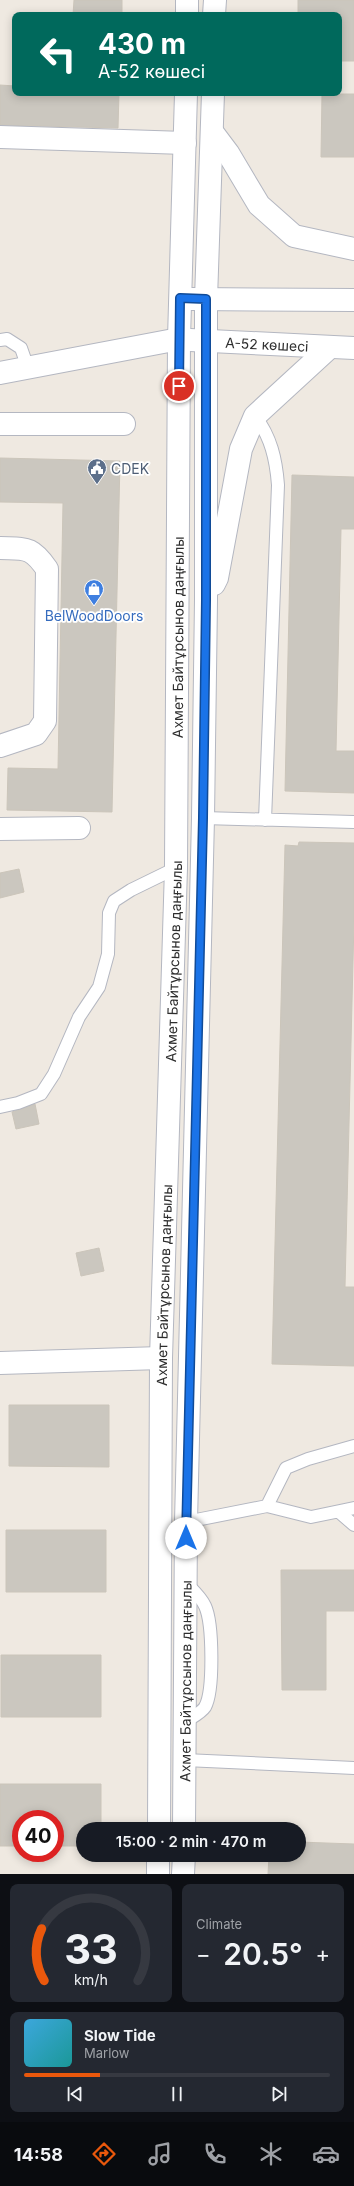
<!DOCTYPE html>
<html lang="en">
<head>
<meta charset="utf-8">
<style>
	body { margin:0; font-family:Inter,sans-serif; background:#242831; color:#f1f3f6; height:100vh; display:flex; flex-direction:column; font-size:15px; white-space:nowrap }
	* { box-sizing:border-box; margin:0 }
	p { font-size:13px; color:#9ea1a6 }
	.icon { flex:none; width:22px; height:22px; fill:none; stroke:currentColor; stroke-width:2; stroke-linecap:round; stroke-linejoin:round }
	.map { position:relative; height:1874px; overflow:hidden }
	.details { display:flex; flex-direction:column; gap:10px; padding:10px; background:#0d0f14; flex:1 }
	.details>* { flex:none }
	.banner { position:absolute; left:12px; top:12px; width:330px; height:84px; border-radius:8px; box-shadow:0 2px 10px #0003; background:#00695c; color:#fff; overflow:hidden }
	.speed { position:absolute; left:12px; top:1810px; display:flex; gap:8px; font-size:20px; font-weight:700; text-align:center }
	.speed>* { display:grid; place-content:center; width:52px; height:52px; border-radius:50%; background:#171b24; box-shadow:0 2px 10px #0003; line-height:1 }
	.speed .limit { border:6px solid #d22; background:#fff; color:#111 }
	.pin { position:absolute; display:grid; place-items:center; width:34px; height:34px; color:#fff; margin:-17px; border:2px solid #fff; border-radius:50%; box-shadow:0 1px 4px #0007 }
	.me { position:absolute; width:44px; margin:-22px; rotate:0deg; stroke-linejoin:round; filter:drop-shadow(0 0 3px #0008) }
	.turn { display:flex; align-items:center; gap:14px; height:84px; padding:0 20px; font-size:18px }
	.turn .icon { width:52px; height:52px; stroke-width:2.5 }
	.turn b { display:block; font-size:28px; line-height:34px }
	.big { font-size:30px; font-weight:600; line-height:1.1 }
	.details .widget { flex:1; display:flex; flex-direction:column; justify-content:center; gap:6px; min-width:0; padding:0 14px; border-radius:8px; background:#242831 }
	.details .dial { align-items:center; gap:0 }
	.dial svg { height:104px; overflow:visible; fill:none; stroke:#363941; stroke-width:7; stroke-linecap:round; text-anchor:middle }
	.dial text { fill:#f1f3f6; stroke:none }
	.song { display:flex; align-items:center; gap:12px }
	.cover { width:48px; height:48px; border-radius:6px; background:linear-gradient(135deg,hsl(200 70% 55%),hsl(180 70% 35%)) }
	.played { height:4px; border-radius:2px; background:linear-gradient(90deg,#ea580c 25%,#363941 25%) }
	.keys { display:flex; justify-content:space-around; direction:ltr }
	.heat { display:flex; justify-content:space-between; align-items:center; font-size:22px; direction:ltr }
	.details .tiles { flex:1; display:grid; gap:10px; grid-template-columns:1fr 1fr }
	.widget:last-child { grid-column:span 2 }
	.trip { position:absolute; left:76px; top:1822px; width:230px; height:40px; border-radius:20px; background:#171b24; box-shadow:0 2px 10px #0003; font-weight:600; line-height:40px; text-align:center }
	.menu { display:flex; height:64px; justify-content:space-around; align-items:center; background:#090b0e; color:#9ea1a6 }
	.menu .icon { width:28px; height:28px }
	.menu .current { color:#ea580c }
	.menu b { font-size:18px; color:#f1f3f6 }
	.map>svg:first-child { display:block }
	.building { fill:#cbc7bf; stroke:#cbc5ba }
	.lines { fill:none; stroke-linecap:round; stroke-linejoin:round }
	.service-casing { stroke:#b4b7c1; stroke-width:14 }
	.minor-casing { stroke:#b4b7c1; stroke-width:24 }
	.tertiary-casing { stroke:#b4b7c1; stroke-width:24 }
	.service { stroke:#fff; stroke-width:12 }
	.minor { stroke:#fff; stroke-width:22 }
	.tertiary { stroke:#fff; stroke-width:22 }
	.route-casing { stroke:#114b97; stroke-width:10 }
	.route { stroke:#1a73e8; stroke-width:7 }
	.labels { text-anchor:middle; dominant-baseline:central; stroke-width:3.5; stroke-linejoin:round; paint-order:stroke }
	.street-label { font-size:14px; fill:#2e2e2e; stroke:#fff }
	.service-label { font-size:14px; fill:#4e5e75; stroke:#fff; text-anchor:start }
	.shop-label { font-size:14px; fill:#366cbe; stroke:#fff }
</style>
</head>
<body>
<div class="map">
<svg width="354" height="1874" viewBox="0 0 354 1874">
	<rect width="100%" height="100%" fill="#efe9e1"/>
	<path class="building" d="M 74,0 L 122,0 L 122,15 L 73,15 Z
		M 298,0 L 354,0 L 354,61 L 339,61 L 339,15 L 298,15 Z
		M 0,85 L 15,86 L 15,93 L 119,93 L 118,128 L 0,125 Z
		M 322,94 L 354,94 L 354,157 L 321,157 Z
		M 0,458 L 120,461 L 112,812 L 7,810 L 8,768 L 58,769 L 63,503 L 0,502 Z
		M 292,475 L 354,477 L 354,529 L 341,529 L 336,751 L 354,751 L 354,793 L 285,791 Z
		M 299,842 L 354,843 L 354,921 L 345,1287 L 354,1287 L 354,1366 L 272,1364 L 285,845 L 298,846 Z
		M 19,869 L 24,892 L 0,898 L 0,873 Z
		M 35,1104 L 39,1124 L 16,1129 L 12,1112 Z
		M 99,1248 L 104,1271 L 81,1276 L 76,1253 Z
		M 9,1405 L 109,1405 L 109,1467 L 9,1466 Z
		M 6,1530 L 106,1530 L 106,1592 L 6,1592 Z
		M 281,1570 L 354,1570 L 354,1611 L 326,1611 L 326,1690 L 282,1690 Z
		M 1,1655 L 101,1655 L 101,1717 L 1,1717 Z
		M 0,1784 L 101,1784 L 101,1829 L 83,1829 L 83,1846 L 55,1846 L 55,1819 L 21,1819 L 21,1846 L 0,1846 Z
		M 299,1842 L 354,1844 L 354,1874 L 268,1874 L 269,1855 L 299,1855 Z"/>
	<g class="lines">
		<defs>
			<path id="service" d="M 0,340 L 7,339 L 21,348 L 28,368
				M 255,416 C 271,437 276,459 278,485 L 265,820
				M 203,818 L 354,822
				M 0,1107 L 18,1103 L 41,1094 L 54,1074 L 79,1017 L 99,987 L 108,954 L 109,913 L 114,901 L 131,890 L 176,868
				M 267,1506 L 286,1468 L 308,1459 L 354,1446
				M 339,1512 L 354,1525
				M 186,1522 L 267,1506 L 311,1517 L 354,1508
				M 185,1722 C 191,1718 201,1713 205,1707 C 214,1691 213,1623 205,1606 C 201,1597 193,1590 186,1583
				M 185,1760 L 354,1768"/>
			<path id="minor" d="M 0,137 L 185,143
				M 0,373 L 179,339
				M 0,424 L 124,424
				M 0,548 C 26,549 31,546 47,569 L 45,721 L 36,734 L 0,746
				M 0,829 L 79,828
				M 0,1363 L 161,1358"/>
			<g id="tertiary">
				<path d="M 187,15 L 187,0"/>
				<path d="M 214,15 L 215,0"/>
				<path d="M 213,133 L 228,153 L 259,205 L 294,236 L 354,249"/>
				<path d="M 191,299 L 354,300"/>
				<path id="s1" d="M 190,340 L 354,348"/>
				<path d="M 214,584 L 217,578 L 241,449 L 255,416 L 329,348"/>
				<path id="s2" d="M 159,1829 L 161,1358 L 176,868 L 179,339 L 186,93"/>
				<path id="s3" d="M 184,1829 L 186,1522 L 203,818 L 206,600 L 206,299 L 213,93"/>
				<path d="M 158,1874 L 158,1855"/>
				<path d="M 183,1874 L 184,1855"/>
			</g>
		</defs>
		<use href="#service" class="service-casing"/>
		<use href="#minor" class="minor-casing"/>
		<use href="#tertiary" class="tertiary-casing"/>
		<use href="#service" class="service"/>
		<use href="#minor" class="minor"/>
		<use href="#tertiary" class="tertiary"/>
	</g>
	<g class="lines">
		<defs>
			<path id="route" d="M 179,386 L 180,298 L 206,299 L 206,600 L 203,818 L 186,1538"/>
		</defs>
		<use href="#route" class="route-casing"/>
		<use href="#route" class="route"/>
	</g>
	<defs>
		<symbol id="civic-pin" viewBox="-11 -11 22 30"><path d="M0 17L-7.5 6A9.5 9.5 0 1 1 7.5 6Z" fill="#5c6f8a" stroke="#fff"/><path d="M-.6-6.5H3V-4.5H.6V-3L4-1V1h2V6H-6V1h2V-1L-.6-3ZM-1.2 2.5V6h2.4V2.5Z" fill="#fff"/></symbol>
		<symbol id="shop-pin" viewBox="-11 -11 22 30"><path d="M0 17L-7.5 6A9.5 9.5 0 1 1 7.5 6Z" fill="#3f7fe0" stroke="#fff"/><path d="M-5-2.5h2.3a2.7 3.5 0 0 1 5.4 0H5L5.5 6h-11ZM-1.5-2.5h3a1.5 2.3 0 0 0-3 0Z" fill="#fff"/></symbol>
	</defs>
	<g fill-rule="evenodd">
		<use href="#civic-pin" x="86" y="457" width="22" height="30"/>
		<use href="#shop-pin" x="83" y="578" width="22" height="30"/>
	</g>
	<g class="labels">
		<g class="street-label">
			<text stroke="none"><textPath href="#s1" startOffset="77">А-52 көшесі</textPath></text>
			<text stroke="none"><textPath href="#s2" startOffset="1192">Ахмет Байтұрсынов даңғылы</textPath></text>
			<text stroke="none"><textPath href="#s2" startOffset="868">Ахмет Байтұрсынов даңғылы</textPath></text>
			<text stroke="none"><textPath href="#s2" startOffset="544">Ахмет Байтұрсынов даңғылы</textPath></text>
			<text stroke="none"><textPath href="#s3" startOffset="148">Ахмет Байтұрсынов даңғылы</textPath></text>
		</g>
		<g class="service-label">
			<text x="111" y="468">CDEK</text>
		</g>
		<g class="shop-label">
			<text x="94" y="615">BelWoodDoors</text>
		</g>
	</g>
</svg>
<div class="speed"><div class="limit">40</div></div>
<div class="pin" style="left:179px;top:386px;background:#d93025"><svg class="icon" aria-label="arrive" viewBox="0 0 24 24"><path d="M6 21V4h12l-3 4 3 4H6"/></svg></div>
<svg class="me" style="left:186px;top:1538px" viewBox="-20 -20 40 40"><circle r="19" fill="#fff"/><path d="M0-13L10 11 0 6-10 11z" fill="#1a73e8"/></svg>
<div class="trip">15:00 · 2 min · 470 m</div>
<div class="banner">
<div class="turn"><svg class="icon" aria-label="left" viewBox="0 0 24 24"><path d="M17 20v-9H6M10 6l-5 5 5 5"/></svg><div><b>430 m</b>А-52 көшесі</div></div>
</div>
</div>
<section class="details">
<div class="tiles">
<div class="widget dial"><svg viewBox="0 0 100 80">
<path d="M14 69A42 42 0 1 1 86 69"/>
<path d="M14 69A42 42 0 0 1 12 29" stroke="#ea580c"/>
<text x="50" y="56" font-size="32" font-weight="700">33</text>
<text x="50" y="72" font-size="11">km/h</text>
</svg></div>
<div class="widget"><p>Climate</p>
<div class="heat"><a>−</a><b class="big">20.5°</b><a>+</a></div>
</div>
<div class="widget">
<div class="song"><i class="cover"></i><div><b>Slow Tide</b><p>Marlow</p></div></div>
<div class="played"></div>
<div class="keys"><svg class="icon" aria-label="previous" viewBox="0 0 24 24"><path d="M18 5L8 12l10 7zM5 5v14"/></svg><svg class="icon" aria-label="pause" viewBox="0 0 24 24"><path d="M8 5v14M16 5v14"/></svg><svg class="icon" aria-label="next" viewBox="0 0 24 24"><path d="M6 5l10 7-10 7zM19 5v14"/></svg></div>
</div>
</div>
</section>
<nav class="menu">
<b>14:58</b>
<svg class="icon current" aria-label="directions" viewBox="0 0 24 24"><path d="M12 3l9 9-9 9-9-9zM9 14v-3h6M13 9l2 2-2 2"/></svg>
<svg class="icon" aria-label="music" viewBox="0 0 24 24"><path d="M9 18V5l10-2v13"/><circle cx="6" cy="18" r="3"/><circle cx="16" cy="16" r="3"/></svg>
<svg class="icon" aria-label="phone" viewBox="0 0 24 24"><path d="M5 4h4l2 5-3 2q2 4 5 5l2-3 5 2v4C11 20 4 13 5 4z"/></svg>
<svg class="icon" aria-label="climate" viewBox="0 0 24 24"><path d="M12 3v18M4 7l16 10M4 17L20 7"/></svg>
<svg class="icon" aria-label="car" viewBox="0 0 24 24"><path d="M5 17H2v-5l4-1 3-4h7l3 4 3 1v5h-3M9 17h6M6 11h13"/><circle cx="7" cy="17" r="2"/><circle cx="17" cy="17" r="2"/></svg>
</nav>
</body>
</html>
